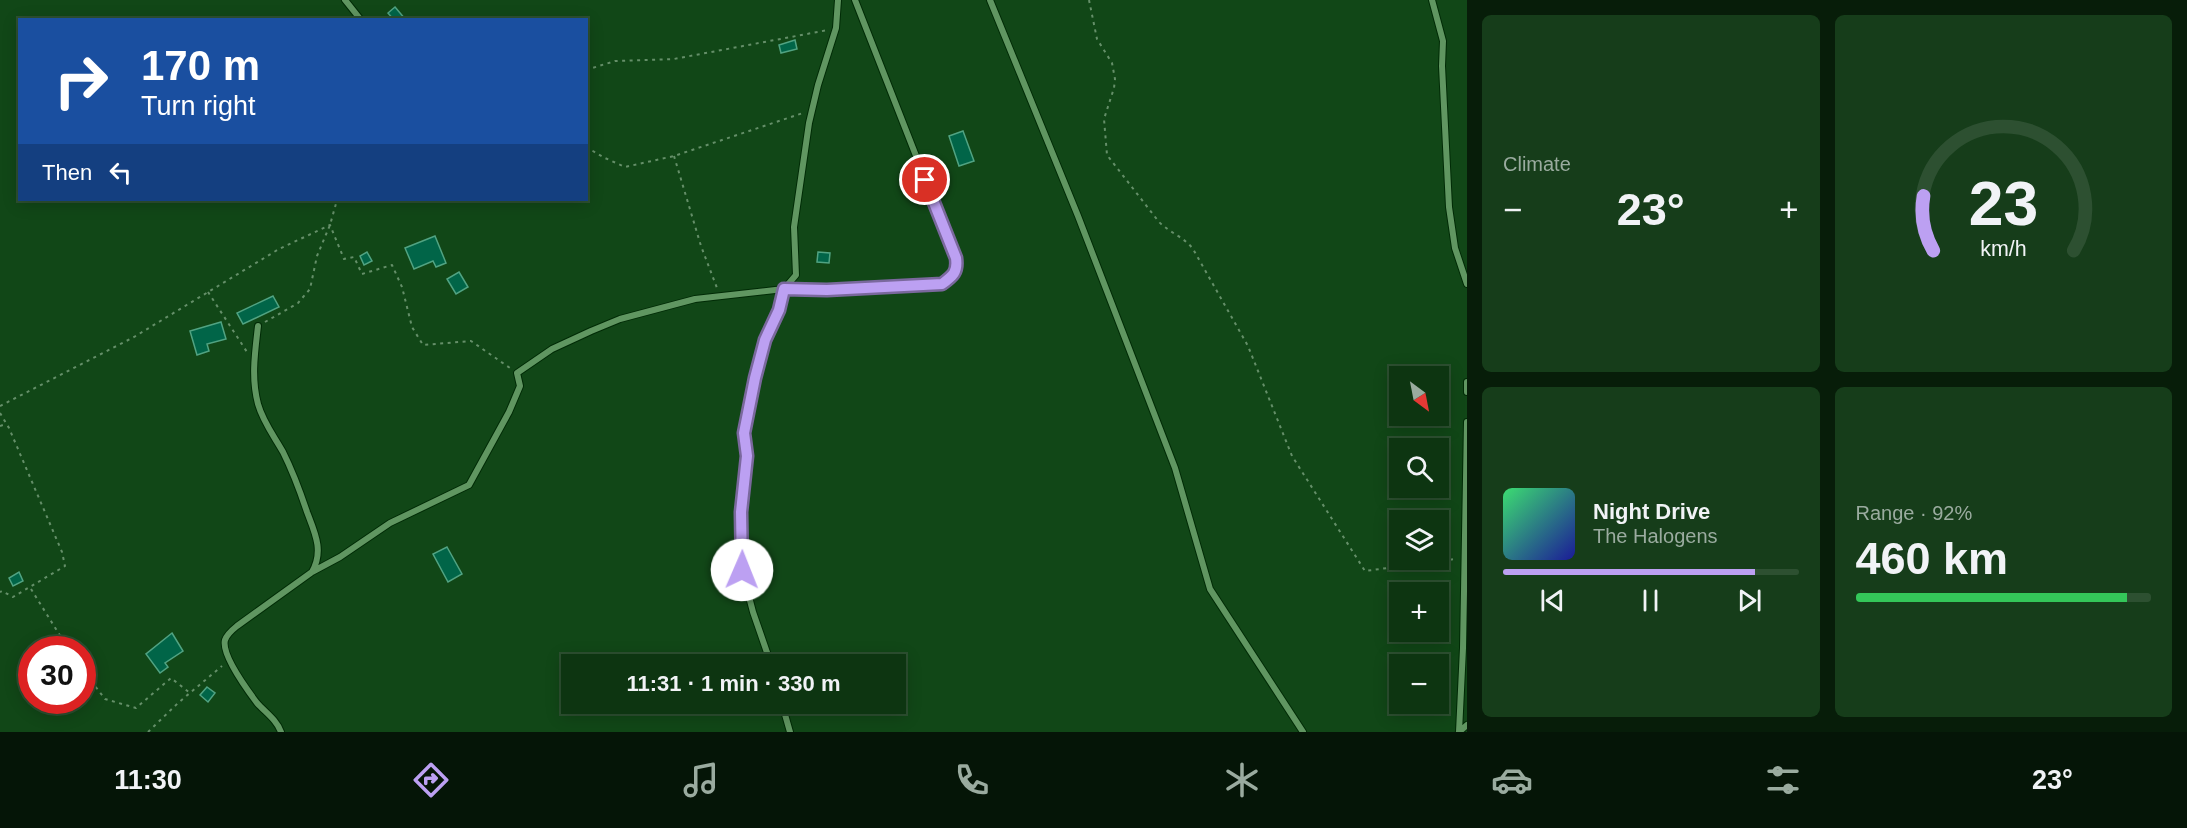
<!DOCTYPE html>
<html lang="en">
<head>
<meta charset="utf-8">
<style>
	body { margin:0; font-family:Helvetica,sans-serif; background:#163d1a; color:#f1f3f6; height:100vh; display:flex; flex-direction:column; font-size:22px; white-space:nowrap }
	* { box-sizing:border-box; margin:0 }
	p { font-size:20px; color:#9aab9f }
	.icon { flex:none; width:33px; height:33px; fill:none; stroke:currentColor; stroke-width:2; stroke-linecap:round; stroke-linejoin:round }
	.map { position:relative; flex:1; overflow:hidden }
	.drawer { display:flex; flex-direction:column; gap:15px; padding:15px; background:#071d09; width:720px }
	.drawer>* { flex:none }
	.top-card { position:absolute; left:18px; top:18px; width:570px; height:183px; border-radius:0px; box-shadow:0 3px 15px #0003,0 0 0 2px #2d5031; background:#1a4fa0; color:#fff; overflow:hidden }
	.needle { width:39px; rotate:148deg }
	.controls { position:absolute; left:1389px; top:366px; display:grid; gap:12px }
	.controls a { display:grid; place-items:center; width:60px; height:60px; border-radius:0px; background:#0d3511; box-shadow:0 3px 15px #0003,0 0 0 2px #2d5031; font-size:30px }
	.speed { position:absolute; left:18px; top:636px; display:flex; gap:12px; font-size:30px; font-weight:700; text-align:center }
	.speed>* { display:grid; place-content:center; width:78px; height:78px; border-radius:50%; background:#0d3511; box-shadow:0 3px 15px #0003,0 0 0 2px #2d5031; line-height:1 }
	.speed .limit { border:9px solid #d22; background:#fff; color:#111 }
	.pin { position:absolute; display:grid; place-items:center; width:51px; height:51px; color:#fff; margin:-26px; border:3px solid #fff; border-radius:50%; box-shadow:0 2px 6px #0007 }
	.me { position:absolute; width:66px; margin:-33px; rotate:1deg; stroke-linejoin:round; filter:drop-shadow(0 0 4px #0008) }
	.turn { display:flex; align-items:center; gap:21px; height:126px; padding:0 24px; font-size:27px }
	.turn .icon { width:78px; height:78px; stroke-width:2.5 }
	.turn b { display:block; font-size:42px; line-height:51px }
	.then { display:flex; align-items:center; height:57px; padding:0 24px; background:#0003; gap:12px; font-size:22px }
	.big { font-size:45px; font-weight:700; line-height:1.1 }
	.drawer .widget { flex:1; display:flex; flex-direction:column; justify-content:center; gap:9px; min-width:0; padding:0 21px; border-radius:9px; background:#163d1a }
	.drawer .dial { align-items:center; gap:0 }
	.dial svg { height:156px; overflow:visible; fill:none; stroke:#2d5031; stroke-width:7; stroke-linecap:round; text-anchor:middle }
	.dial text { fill:#f1f3f6; stroke:none }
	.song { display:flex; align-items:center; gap:18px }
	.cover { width:72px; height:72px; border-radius:9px; background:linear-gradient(135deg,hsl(140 70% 55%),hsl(240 70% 35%)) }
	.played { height:6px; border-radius:3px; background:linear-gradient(90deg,#bca0f2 85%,#2d5031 85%) }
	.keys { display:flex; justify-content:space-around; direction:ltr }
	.heat { display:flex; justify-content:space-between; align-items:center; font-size:33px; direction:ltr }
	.charge { height:9px; border-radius:4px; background:linear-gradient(90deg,#34c759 92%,#2d5031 0) }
	.drawer .tiles { flex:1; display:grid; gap:15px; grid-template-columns:repeat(2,1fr) }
	.trip { position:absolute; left:561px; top:654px; width:345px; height:60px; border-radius:0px; background:#0d3511; box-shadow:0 3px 15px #0003,0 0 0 2px #2d5031; font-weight:700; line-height:60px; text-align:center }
	.menu { display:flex; height:96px; justify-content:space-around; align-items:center; background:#051507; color:#9aab9f }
	.menu .icon { width:42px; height:42px }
	.menu .on { color:#bca0f2 }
	.menu b { font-size:27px; color:#f1f3f6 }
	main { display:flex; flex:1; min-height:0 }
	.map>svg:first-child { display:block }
	.building { fill:#016548; stroke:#51a382; stroke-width:1.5 }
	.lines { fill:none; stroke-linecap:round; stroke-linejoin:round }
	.minor-casing { stroke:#012b06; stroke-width:8 }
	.path { stroke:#658f69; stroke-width:2; stroke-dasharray:3 4.5; stroke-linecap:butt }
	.minor { stroke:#609661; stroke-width:6 }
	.route-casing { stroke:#7a689d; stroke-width:15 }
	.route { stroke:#bca0f2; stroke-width:10 }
</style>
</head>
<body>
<main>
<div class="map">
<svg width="1467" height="732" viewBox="0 0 1467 732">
	<rect width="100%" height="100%" fill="#114717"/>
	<path class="building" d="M 395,7 L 406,20 L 394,20 L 388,13 Z
		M 795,40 L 797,49 L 781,53 L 779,45 Z
		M 963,131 L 974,161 L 959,166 L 949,136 Z
		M 435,236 L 446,263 L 436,267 L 433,261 L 414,269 L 405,248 Z
		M 367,252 L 372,261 L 364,265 L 360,256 Z
		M 818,252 L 830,253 L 829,263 L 817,262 Z
		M 459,272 L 468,287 L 456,294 L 447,279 Z
		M 273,296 L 279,307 L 243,324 L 237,313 Z
		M 221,322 L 226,339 L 207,344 L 209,351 L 197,355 L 190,331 Z
		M 447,547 L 462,574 L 448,582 L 433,554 Z
		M 19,572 L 23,581 L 13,586 L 9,578 Z
		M 172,633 L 183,651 L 165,663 L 168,667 L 160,673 L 146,654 Z
		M 207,687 L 215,693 L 208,702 L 200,695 Z"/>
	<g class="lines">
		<defs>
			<path id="minor" d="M 345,0 L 361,20
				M 990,0 L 1078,216 L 1175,468 L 1210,589 L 1303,732
				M 1432,0 L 1443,41 L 1442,66 L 1449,207 L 1455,248 L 1467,284
				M 258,326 C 255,352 251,378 258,404 C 263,422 274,436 283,452 C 293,472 300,491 307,512 C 315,533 324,551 312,572 L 237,626 C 232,630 227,634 225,640 C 221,655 248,691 257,703 C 266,713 276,719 281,732
				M 1467,382 L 1467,392
				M 312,572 L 340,557 L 390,523 L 469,485 L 509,412 L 520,386 L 517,373 L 552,349 L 591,331 L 620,319 L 695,299 L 784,289 L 827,290 L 942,284 C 953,276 958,272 956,258 L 855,0
				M 771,664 L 753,612 L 742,570 L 740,512 L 747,456 L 744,433 L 755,378 L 765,340 L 779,310 L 784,289 L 796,275 L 794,227 L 809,123 L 818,85 L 836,28 L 838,0
				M 782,704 L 790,732
				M 1459,732 L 1463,648 L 1467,422
				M 1459,732 L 1467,725"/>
		</defs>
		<use href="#minor" class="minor-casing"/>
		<path class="path" d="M 1089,0 L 1097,39 L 1112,63 L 1115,79 L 1114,88 L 1104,119 L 1107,155 L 1159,222 C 1170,233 1184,237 1193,249 L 1248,346 L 1292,456 L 1365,571 L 1455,559
			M 586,70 L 615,61 L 674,59 L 828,30
			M 586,147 L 605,158 L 625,167 L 674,156 L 803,113
			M 674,156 L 701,246 L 717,288
			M 208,292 L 247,352
			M 265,322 L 298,303 L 310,289 L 317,256 L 330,225 L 337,200
			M 0,406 L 134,337 L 279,249 L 330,225 L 344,259 L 354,257 L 362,274 L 392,265 L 402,287 L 412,327 L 423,345 L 471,341 L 510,368
			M 0,413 L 9,428 L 62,552 L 65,566 L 13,597 L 2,591 L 0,592
			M 0,426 L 6,424
			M 31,589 L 69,650
			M 82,669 L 105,699 L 136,708 L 171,678 L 190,693
			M 148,732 L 178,703 L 222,666"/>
		<use href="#minor" class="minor"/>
	</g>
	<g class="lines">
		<defs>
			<path id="route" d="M 742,570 L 741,512 L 747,456 L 744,433 L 755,378 L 765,340 L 779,310 L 784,289 L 827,290 L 942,284 C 953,276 958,272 956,258 L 925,180"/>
		</defs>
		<use href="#route" class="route-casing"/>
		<use href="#route" class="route"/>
	</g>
</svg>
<div class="controls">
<a><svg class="needle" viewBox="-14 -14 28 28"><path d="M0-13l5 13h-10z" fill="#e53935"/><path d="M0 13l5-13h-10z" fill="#9aab9f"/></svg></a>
<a><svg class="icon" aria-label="search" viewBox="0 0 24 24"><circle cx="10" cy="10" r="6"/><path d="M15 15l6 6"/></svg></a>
<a><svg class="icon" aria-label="layers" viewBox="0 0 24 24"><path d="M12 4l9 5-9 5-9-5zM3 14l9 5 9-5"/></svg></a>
<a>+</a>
<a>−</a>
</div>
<div class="speed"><div class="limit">30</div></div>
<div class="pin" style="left:925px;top:180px;background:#d93025"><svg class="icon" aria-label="arrive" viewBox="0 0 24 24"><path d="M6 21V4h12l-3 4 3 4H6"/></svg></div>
<svg class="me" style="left:742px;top:570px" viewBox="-20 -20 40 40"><circle r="19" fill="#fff"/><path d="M0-13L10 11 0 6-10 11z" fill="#bca0f2"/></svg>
<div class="trip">11:31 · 1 min · 330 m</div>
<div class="top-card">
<div class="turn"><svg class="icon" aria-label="right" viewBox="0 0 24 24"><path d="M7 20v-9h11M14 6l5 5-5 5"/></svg><div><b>170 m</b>Turn right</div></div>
<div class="then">Then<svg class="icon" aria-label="left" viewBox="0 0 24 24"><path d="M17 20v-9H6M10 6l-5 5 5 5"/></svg></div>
</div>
</div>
<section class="drawer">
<div class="tiles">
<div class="widget"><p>Climate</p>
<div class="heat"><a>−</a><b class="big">23°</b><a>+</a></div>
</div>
<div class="widget dial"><svg viewBox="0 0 100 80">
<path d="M14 69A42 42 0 1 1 86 69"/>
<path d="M14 69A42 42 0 0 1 9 41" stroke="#bca0f2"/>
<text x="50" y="56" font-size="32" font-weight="700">23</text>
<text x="50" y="72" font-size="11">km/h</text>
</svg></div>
<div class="widget">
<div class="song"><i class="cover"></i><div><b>Night Drive</b><p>The Halogens</p></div></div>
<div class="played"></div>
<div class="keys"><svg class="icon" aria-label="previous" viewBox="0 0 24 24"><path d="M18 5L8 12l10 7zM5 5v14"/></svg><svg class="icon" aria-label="pause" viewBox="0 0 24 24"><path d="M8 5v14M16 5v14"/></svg><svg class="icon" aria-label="next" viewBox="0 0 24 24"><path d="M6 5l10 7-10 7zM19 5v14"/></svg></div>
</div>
<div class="widget"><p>Range · 92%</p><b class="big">460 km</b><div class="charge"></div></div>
</div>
</section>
</main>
<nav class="menu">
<b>11:30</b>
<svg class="icon on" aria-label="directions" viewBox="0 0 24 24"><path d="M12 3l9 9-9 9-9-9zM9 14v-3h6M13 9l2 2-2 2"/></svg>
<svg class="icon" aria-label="music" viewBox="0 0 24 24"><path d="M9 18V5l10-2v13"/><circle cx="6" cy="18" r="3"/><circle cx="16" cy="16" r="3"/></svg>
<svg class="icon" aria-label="phone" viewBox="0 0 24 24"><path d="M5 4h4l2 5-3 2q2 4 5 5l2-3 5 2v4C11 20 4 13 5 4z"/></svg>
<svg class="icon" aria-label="climate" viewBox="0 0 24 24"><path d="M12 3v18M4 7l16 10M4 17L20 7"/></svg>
<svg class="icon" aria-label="car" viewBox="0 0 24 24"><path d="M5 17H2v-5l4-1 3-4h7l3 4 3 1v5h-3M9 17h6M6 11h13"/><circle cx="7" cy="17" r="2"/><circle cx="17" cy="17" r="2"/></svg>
<svg class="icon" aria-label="filters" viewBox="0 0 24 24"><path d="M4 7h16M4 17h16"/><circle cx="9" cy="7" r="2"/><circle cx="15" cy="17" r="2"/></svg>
<b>23°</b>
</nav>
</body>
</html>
